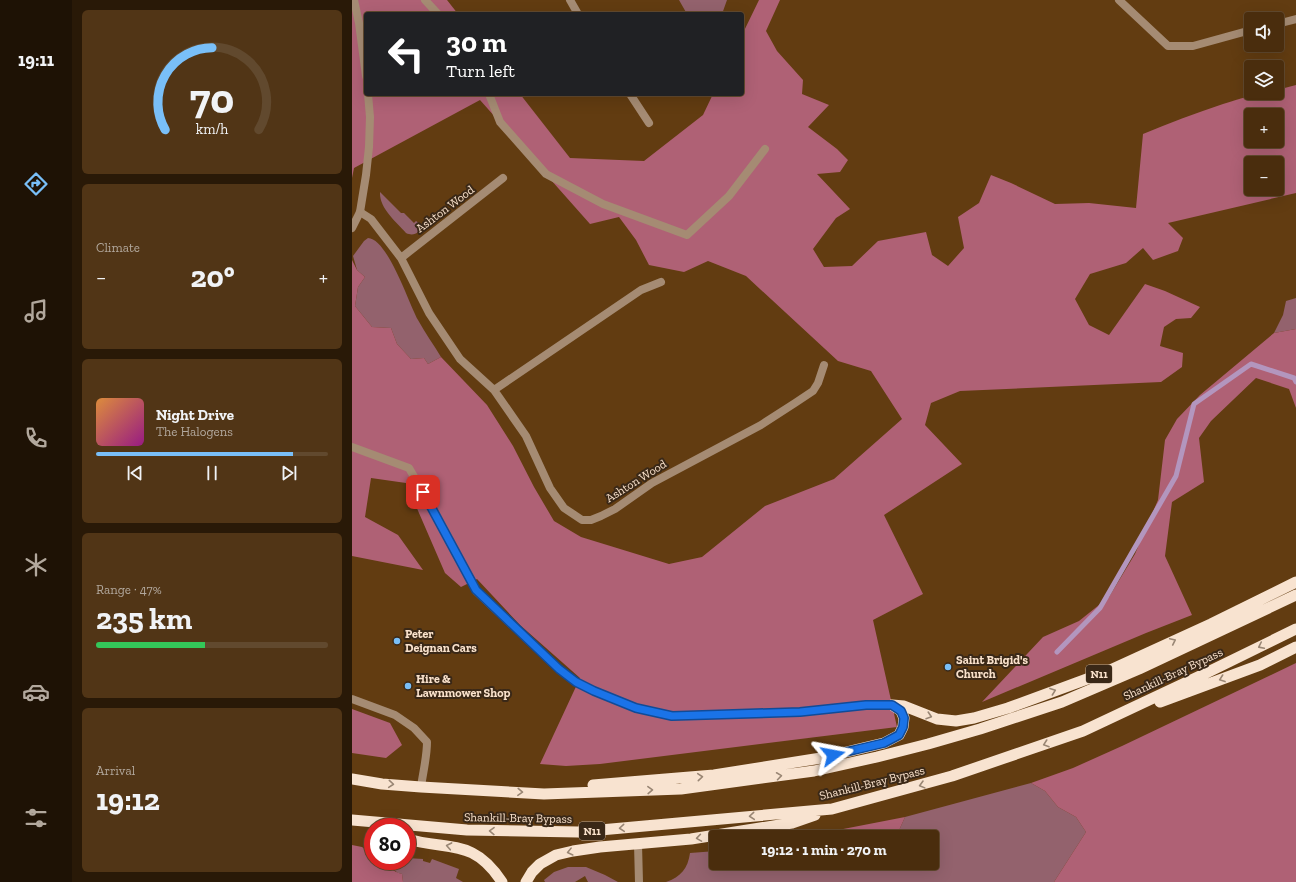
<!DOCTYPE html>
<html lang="en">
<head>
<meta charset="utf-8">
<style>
	body { margin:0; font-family:"Zilla Slab",serif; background:#513516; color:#f1f3f6; height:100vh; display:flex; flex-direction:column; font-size:15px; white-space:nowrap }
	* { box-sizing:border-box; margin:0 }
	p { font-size:13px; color:#b2a89d }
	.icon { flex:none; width:22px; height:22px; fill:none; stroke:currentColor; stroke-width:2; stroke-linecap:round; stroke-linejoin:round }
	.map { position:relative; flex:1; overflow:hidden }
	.panel { display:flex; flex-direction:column; gap:10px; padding:10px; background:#291907; width:280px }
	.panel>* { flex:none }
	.hud { position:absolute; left:12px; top:12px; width:380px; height:84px; border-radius:4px; box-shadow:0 4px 16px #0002,0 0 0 1px #61492e; background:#202124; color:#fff; overflow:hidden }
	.controls { position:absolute; left:892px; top:12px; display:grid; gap:8px }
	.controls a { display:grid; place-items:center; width:40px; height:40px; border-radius:4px; background:#4a2d0d; box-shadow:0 4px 16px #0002,0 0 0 1px #61492e; font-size:20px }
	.speed { position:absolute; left:12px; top:818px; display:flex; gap:8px; font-size:20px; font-weight:700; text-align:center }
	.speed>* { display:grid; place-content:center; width:52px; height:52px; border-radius:50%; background:#4a2d0d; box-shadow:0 4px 16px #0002,0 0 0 1px #61492e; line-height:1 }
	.speed .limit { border:6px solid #d22; background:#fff; color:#111 }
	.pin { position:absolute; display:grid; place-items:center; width:34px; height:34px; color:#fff; margin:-17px; border-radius:8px; box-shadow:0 2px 6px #0006 }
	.me { position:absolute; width:44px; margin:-22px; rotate:77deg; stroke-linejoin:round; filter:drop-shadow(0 0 3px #0008) }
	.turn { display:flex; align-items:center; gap:14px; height:84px; padding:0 16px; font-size:18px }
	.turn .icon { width:52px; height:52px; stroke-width:2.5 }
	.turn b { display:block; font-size:28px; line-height:34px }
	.big { font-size:30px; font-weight:700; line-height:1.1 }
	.panel .widget { flex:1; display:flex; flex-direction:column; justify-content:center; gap:6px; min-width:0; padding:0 14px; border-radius:6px; background:#513516 }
	.panel .dial { align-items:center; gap:0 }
	.dial svg { height:104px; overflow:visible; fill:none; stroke:#61492e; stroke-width:7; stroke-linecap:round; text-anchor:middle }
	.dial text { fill:#f1f3f6; stroke:none }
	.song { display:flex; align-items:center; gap:12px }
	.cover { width:48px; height:48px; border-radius:6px; background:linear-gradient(135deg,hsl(30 70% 55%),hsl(310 70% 35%)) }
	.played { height:4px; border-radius:2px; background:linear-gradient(90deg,#79bff8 85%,#61492e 85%) }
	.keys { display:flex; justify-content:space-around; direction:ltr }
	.heat { display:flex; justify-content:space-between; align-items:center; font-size:22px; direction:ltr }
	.charge { height:6px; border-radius:3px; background:linear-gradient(90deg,#34c759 47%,#61492e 0) }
	.trip { position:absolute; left:357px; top:830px; width:230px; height:40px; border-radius:4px; background:#4a2d0d; box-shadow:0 4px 16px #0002,0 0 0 1px #61492e; font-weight:700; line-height:40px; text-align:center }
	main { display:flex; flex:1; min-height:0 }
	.dock { display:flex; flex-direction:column; width:72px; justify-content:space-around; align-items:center; background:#1e1205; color:#b2a89d }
	.dock .icon { width:28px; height:28px }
	.dock .on { color:#79bff8 }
	.dock b { font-size:18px; color:#f1f3f6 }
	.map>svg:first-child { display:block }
	.green { fill:#93626d }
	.forest { fill:#af6175; fill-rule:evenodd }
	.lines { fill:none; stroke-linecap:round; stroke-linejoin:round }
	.stream { stroke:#b396be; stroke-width:5 }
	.minor { stroke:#a58b73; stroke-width:8 }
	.tertiary { stroke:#a58b73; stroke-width:8 }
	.trunk { stroke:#f8e3d0; stroke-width:11 }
	.oneway { stroke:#998674 }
	.route-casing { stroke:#114b97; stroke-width:10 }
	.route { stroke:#1a73e8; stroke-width:7 }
	.poi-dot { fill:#79bff8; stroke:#3a2817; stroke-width:1.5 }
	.labels { text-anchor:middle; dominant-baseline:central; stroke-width:4; stroke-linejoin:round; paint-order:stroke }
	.shield { fill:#3a2817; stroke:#c0aa96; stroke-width:1 }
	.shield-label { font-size:11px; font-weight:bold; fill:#fae2cc }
	.street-label { font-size:12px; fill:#fae2cc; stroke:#3a2817 }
	.poi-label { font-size:12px; font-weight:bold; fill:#fae2cc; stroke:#3a2817; text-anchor:start }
</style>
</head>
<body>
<main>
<nav class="dock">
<b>19:11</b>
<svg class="icon on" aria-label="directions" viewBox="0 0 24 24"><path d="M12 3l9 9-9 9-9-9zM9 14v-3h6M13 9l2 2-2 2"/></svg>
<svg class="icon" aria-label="music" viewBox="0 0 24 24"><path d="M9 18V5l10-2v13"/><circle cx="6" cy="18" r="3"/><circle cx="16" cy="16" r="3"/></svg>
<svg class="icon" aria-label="phone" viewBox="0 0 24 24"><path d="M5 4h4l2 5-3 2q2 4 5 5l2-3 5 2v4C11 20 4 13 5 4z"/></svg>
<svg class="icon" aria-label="climate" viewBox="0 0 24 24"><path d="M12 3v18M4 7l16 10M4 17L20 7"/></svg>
<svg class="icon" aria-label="car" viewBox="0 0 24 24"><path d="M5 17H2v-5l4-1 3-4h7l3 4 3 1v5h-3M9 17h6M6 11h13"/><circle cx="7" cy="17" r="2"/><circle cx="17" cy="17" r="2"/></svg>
<svg class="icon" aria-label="filters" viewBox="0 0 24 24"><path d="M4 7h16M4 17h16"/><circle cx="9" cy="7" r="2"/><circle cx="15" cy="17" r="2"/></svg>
</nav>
<section class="panel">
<div class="widget dial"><svg viewBox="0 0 100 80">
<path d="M14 69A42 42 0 1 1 86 69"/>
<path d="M14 69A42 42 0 0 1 50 6" stroke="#79bff8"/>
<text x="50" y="56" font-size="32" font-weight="700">70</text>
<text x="50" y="72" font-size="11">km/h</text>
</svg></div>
<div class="widget"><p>Climate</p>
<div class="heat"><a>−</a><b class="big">20°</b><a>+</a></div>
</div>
<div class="widget">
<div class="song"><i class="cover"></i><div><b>Night Drive</b><p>The Halogens</p></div></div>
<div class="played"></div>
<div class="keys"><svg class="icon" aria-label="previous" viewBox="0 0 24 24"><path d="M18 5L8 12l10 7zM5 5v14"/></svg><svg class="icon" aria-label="pause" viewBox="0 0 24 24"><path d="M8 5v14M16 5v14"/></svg><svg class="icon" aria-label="next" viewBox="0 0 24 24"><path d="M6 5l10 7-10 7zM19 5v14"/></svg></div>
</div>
<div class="widget"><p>Range · 47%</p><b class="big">235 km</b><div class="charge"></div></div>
<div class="widget"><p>Arrival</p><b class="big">19:12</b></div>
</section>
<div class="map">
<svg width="944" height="882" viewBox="0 0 944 882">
	<rect width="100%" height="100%" fill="#623c11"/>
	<path class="green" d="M 327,0 L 375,0 L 370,14 L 335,14 Z
		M 28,192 L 49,213 L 52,213 L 62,223 L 64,221 L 73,227 C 67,232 62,237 54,233 C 44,222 27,208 28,192 Z
		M 16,238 C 36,239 57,304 66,320 C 73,333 82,345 89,357 L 76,364 L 72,358 L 59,359 L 45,344 L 39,328 L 20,327 L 3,306 L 6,287 L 13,277 L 5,270 L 1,256 L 12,241 Z
		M 944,298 L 944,329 L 922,333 L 931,315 L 934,301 Z
		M 679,783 L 693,791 L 706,807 L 724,817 L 734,832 L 702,882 L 314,882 C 329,877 336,868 338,853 L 364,851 L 364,863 L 580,863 L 580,837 L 544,837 L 553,817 Z
		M 55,858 L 71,859 L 71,861 L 78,863 L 80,859 L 107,869 L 104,878 L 111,882 L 51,882 L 50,874 L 46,873 L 30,861 L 55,861 Z
		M 216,867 L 234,867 L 253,875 L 266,882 L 236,882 L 233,876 L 223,882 L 193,882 L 192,880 L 202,872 Z"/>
	<path class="forest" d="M 0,0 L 95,0 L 106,14 L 14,14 L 14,94 L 168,94 L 218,158 L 292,161 L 351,115 L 361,94 L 390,94 L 390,35 L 407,0 L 428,0 L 414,31 L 425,51 L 451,80 L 450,94 L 477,105 L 456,127 L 485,149 L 496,160 L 488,172 L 465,174 L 498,209 L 484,218 L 461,249 L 472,267 L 500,266 L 526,241 L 574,232 L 580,255 L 596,266 L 612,248 L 606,217 L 627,203 L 639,175 L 659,183 L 703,204 L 737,203 L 784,208 L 791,134 C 817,123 844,113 871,104 C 891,98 904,93 925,93 L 925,90 L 944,85 L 944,193 L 816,223 L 831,238 L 826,251 L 801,260 L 791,248 L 774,263 L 738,274 L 723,299 L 737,325 L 757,335 L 793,284 L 813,291 L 848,307 L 839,318 L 824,319 L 812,327 L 808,346 L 831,353 L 830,367 L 809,382 L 608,391 L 579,403 L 573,425 L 610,464 L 532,515 L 571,594 L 521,620 L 545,727 L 248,764 L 214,766 L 188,764 L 228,678 L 168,625 L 125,579 L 109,587 L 93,573 L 54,483 L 19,478 L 13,517 L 46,535 L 71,570 L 0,556 L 0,260 L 5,270 L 13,277 L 6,287 L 3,306 L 20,327 L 39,328 L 45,344 L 59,359 L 72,358 L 76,364 L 89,357 L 135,405 L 161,446 L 182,487 L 202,521 L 229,537 L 317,564 L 350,557 L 413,506 L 482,479 L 550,419 L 519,371 L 486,361 L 394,276 L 356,261 L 332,272 L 297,265 L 284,240 L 267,217 L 238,224 L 128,100 L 2,168 L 0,178 ZM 899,115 L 925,115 L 925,141 L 899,141 ZM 899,163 L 925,163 L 925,189 L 899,189 Z
		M 944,329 L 944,408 L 937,389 L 904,378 L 859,421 L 847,438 L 852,482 L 820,502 L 813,556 L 840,615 L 794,633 L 630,702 L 691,637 L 727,621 L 757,597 L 783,554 L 806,500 L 813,440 L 825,419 L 848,395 L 922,333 Z
		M 944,663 L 944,882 L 702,882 L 734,832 L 724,817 L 706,807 L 693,791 L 679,783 L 721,768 L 770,746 Z
		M 0,709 L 38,723 L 50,745 L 34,758 L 0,753 Z
		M 553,817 L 544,837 L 450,837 Z
		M 0,845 L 10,847 L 21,855 L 21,861 C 36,861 37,871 50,874 L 51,882 L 0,882 Z"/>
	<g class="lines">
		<path class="stream" d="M 705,652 L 748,608 L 824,476 L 842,404 L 899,364 L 942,378 L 944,382"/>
		<path class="minor" d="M 73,0 L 86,14
			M 218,0 L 226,14
			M 767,0 L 816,46 L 841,46 L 899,30
			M 925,24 L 944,19
			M 137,94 L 148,122 L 194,174 L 251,204 L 335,235 L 377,196 L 413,149
			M 278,94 L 297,123
			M 8,212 L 19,219 L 49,258 L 77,313 L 108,359 L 142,390 L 174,436 L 198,488 L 212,508 L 230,520 L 239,520 L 249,516 L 263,509 L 300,483 L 409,425 L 443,403 L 461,391 L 466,383 L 472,365
			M 49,258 L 151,178
			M 142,390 L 289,290 L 309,282
			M 0,699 L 43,715 L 62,728 L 75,742 C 75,757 71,772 69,787
			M 286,844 L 287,882"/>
		<path class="tertiary" d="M 2,0 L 7,23 L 14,76
			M 0,228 L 8,212 L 14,175 L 17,147 L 18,117 L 16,94
			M 0,447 L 57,468 L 92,529 L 124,591 L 207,669 L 224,682 L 242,691 L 284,708 L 320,716 L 448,712 L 514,705 L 540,705"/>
		<path class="trunk" d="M 808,702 L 908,665 L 944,647
			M 540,705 L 552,706 L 585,719 L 604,721 L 622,718 L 656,708 L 754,672 L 859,624 L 944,582
			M 0,779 L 30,784 L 69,787 L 192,794 L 329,789 L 462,771 L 525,757 L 576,744 L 628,729 L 710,702 L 787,669 L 944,595
			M 241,785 L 362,775 L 469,758 L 532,743 L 547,735 L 551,727 L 552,718 L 549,711 L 540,705
			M 0,820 L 115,830 L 226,832 L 480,809 L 600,776 L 731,731 L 848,676 L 944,629
			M 55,839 C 98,851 121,838 150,882
			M 174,882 L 180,872 L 188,864 L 204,855 L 221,851 L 248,847 L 339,839 L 440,823 L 463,815"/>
	</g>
	<defs><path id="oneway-chevron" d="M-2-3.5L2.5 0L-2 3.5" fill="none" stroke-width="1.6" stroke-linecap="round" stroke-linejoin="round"/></defs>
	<g class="oneway">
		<use href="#oneway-chevron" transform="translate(821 641) rotate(-25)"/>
		<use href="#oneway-chevron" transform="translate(909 646) rotate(154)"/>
		<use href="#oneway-chevron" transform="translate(870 679) rotate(160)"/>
		<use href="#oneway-chevron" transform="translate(701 691) rotate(-20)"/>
		<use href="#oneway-chevron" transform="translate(577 716) rotate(18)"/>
		<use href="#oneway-chevron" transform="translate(694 744) rotate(161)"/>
		<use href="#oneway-chevron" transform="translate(427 776) rotate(-8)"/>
		<use href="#oneway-chevron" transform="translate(348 777) rotate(-5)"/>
		<use href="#oneway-chevron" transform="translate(39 784) rotate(5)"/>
		<use href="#oneway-chevron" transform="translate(570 785) rotate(165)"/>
		<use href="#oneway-chevron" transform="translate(298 790) rotate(-2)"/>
		<use href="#oneway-chevron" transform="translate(168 792) rotate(3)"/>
		<use href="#oneway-chevron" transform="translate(400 816) rotate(175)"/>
		<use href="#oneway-chevron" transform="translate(270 828) rotate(175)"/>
		<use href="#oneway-chevron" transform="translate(140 831) rotate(-179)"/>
		<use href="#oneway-chevron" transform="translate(347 838) rotate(171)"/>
		<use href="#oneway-chevron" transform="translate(97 846) rotate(-169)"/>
		<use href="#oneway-chevron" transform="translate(218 852) rotate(166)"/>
	</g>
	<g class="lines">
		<defs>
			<path id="route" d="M 71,492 L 124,590 L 207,669 L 224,682 L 242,691 L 284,708 L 320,716 L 448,712 L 514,705 L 540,705 L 549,711 L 552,718 L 551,727 L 547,735 L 532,743 L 481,755"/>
		</defs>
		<use href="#route" class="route-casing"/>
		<use href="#route" class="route"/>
	</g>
	<g class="poi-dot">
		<circle cx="45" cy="641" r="4"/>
		<circle cx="596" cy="667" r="4"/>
		<circle cx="56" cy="686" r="4"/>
	</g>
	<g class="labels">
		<g class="shield">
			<rect x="734" y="665" width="26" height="18" rx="3"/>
			<rect x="227" y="822" width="26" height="18" rx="3"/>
		</g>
		<g class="shield-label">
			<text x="747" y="674">N11</text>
			<text x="240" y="831">N11</text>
		</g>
		<g class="street-label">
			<text transform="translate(93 209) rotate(-37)">Ashton Wood</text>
			<text transform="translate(284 481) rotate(-32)">Ashton Wood</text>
			<text transform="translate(821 674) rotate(-25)">Shankill-Bray Bypass</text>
			<text transform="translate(520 783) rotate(-14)">Shankill-Bray Bypass</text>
			<text transform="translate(166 818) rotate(1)">Shankill-Bray Bypass</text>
		</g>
		<g class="poi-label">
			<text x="53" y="634">Peter<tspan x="53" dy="14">Deignan Cars</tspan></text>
			<text x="604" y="660">Saint Brigid's<tspan x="604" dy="14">Church</tspan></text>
			<text x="64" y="679">Hire &amp;<tspan x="64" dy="14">Lawnmower Shop</tspan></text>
		</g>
	</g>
</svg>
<div class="controls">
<a><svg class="icon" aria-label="sound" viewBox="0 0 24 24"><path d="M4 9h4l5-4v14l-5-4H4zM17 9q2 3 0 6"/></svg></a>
<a><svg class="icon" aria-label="layers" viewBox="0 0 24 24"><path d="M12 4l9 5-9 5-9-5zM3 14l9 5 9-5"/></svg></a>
<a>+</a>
<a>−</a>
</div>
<div class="speed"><div class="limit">80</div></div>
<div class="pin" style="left:71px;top:492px;background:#d93025"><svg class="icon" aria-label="arrive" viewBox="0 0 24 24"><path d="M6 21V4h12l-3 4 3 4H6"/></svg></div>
<svg class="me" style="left:481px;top:755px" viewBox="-20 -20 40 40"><path d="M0-17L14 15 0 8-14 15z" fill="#1a73e8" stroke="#fff" stroke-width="4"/></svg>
<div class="trip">19:12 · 1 min · 270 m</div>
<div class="hud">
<div class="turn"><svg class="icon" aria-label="left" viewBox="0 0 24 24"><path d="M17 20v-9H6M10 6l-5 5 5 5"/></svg><div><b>30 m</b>Turn left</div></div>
</div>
</div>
</main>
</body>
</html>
